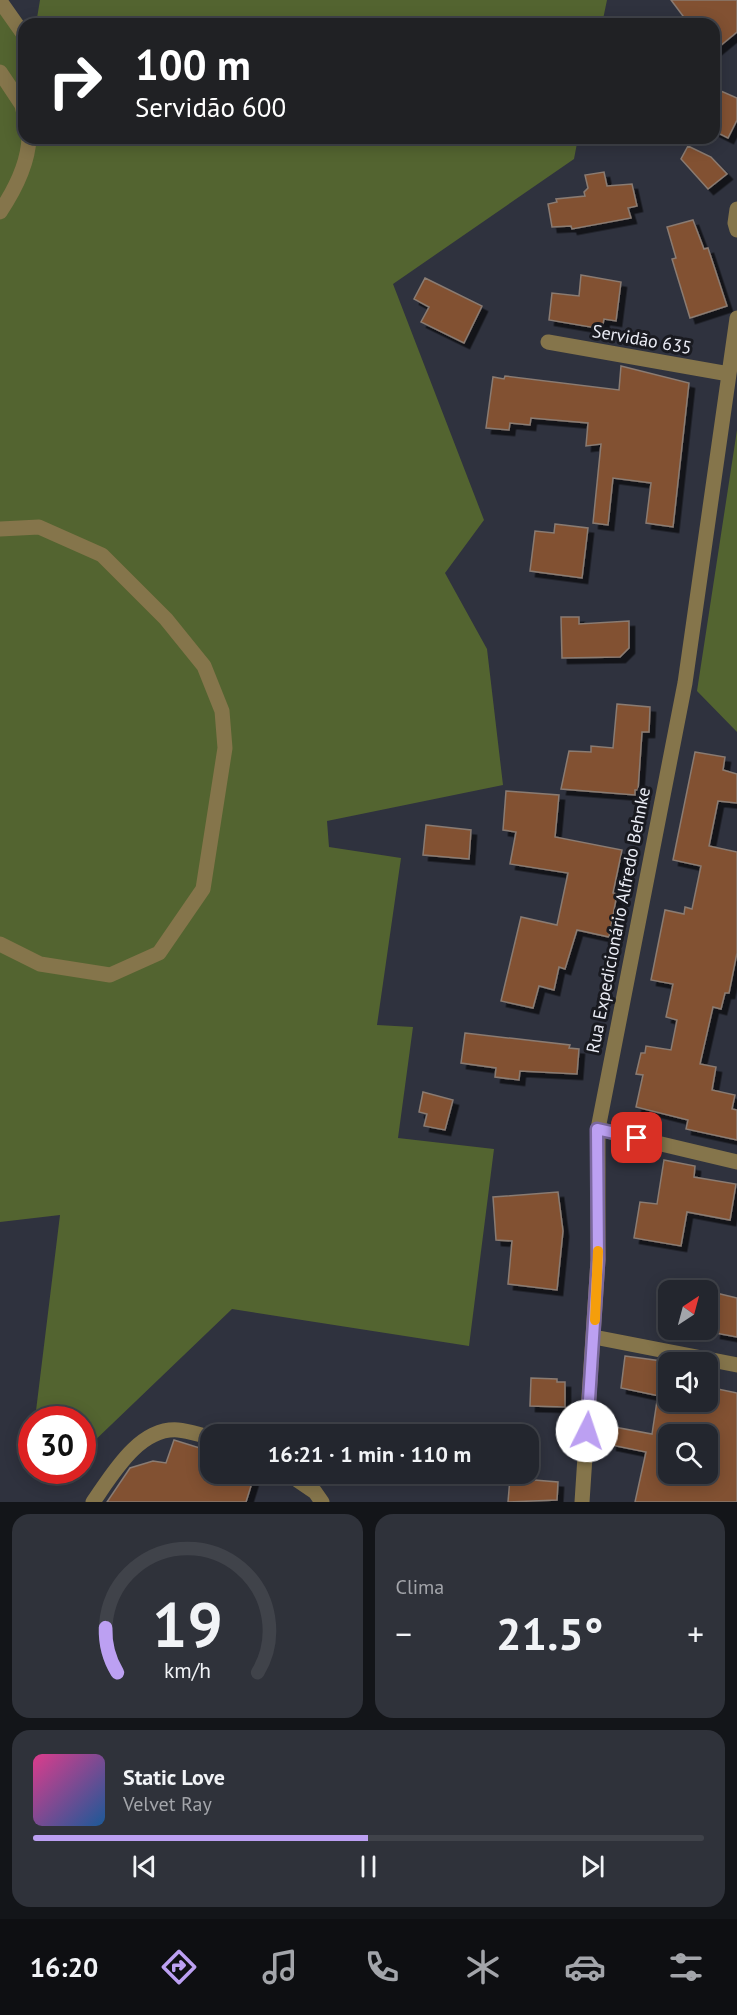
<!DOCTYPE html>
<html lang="pt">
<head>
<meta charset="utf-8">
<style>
	body { margin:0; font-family:"PT Sans",sans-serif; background:#2f323a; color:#f1f3f6; height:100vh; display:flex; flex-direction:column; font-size:22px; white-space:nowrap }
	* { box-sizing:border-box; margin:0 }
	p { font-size:20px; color:#a3a5aa }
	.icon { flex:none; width:33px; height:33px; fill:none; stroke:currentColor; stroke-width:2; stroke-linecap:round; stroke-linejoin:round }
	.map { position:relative; height:1502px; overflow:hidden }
	.drawer { display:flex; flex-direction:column; gap:12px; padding:12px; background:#131519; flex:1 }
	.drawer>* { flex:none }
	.banner { position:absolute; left:18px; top:18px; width:702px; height:126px; border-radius:18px; box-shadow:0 3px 15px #0003,0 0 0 2px #40434a; background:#202124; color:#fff; overflow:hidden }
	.needle { width:39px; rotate:36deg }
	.buttons { position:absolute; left:658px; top:1280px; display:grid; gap:12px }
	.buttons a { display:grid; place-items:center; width:60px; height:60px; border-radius:12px; background:#23262e; box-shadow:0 3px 15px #0003,0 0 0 2px #40434a; font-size:30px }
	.speed { position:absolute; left:18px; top:1406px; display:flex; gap:12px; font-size:30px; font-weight:700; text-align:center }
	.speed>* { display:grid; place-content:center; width:78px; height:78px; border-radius:50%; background:#23262e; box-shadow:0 3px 15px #0003,0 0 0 2px #40434a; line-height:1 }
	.speed .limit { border:9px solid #d22; background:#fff; color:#111 }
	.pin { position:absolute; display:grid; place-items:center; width:51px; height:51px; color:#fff; margin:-26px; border-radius:12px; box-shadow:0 3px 9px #0006 }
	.me { position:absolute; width:66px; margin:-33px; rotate:4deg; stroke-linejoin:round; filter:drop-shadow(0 0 4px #0008) }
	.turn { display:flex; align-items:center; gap:21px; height:126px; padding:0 18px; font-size:27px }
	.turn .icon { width:78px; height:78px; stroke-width:2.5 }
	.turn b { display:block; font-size:42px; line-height:51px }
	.big { font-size:45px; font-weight:700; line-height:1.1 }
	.drawer .tile { flex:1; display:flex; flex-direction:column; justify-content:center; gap:9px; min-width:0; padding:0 21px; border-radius:18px; background:#2f323a }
	.drawer .dial { align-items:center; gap:0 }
	.dial svg { height:156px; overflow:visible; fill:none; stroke:#40434a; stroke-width:7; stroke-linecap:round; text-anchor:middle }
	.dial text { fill:#f1f3f6; stroke:none }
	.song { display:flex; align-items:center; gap:18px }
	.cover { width:72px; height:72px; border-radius:9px; background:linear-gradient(135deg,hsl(330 70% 55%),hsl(210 70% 35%)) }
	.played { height:6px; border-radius:3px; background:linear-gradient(90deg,#bca0f2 50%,#40434a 50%) }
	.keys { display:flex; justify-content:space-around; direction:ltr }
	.heat { display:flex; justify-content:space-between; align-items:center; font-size:33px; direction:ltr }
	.drawer .tiles { flex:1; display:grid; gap:12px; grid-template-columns:1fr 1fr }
	.tile:last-child { grid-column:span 2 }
	.trip { position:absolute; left:200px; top:1424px; width:339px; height:60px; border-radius:18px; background:#23262e; box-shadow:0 3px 15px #0003,0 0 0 2px #40434a; font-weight:700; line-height:60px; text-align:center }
	.menu { display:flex; height:96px; justify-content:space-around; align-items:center; background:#0e0f12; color:#a3a5aa }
	.menu .icon { width:42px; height:42px }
	.menu .on { color:#bca0f2 }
	.menu b { font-size:27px; color:#f1f3f6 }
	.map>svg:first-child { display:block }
	.forest { fill:#536430 }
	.building { fill:#825132; stroke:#8a7b72; stroke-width:1.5; fill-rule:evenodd; filter:url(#shadow) }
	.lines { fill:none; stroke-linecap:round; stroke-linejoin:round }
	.minor { stroke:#85754b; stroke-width:15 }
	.route-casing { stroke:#7a689d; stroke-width:15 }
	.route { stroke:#bca0f2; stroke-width:10 }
	.slow { stroke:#f59e0b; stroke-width:10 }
	.labels { text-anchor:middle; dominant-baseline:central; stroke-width:6; stroke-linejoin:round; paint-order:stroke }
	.street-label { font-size:18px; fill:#ebedf6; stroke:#191a20 }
</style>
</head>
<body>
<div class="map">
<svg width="737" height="1502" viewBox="0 0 737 1502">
	<defs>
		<filter id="shadow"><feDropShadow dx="5.5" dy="5.5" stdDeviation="0" flood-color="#0009"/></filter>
	</defs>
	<rect width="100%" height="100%" fill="#2f323e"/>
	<path class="forest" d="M 0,0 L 24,24 L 24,138 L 578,138 L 574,159 L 393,284 L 484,520 L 445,573 L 487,649 L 503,785 L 327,821 L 329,847 L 401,858 L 377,1025 L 413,1027 L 398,1138 L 494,1149 L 469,1346 L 232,1309 L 88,1447 L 83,1445 L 82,1419 L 35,1419 L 60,1215 L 0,1222 Z
		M 40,0 L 607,0 L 602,24 L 36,24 Z
		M 737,430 L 737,732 L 697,691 Z"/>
	<path class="building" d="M 671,0 L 737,0 L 737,32 L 714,51 L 714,24 L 689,24 Z
		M 714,88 L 737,98 L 737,120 L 728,138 L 714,131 Z
		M 688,146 L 711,157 L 727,174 L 708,189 L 681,159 Z
		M 604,172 L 607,186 L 632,184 L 637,206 L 628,208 L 631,218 L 572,229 L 571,226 L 552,227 L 548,204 L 557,202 L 556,199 L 585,196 L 584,192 L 588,188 L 585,175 Z
		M 693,220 L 704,249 L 708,248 L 727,306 L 690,318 L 672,259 L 676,258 L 667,227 Z
		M 581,275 L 621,282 L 616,321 L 604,319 L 602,329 L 549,320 L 552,293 L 579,296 Z
		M 425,278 L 482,306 L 464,343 L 421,322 L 429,307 L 414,299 Z
		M 621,366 L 689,383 L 673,527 L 646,523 L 651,483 L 613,478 L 608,525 L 593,523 L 601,444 L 586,446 L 588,423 L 531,418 L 530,425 L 510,423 L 509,430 L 486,428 L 493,377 L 504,379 L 505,376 L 619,390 Z
		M 555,524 L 588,528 L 582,578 L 530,571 L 535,531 L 554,533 Z
		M 561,617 L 579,617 L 579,624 L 629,621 L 629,648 L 620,657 L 562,658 Z
		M 617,704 L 650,707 L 649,732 L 642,732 L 638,790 L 635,790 L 635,795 L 561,789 L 569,751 L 591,752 L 591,746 L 613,748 Z
		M 695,752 L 725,757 L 723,770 L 737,774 L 737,803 L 718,801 L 709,846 L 737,852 L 737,953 L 729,993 L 725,993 L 721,1009 L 713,1007 L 700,1064 L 716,1067 L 712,1090 L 735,1095 L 732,1109 L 737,1110 L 737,1140 L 686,1129 L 688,1120 L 636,1107 L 643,1075 L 636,1074 L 641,1053 L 645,1053 L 646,1046 L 671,1050 L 677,1020 L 666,1017 L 673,984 L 651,980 L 665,910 L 684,914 L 685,907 L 692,909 L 701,866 L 673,860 Z
		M 506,791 L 559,795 L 555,837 L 622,850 L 613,893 L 617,894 L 609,937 L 577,930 L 565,969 L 559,967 L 554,990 L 539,986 L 533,1008 L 501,1001 L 521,917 L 557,925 L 568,873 L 510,864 L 516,832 L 503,830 Z
		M 426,825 L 471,830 L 469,859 L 423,855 Z
		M 465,1033 L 570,1045 L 569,1048 L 579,1049 L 577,1074 L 520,1071 L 519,1080 L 495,1077 L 496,1068 L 461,1063 Z
		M 423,1092 L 453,1100 L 445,1130 L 424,1126 L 427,1114 L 419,1112 Z
		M 664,1160 L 695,1166 L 694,1177 L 736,1184 L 730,1220 L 687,1212 L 681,1246 L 634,1238 L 640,1202 L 657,1204 Z
		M 558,1192 L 563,1231 L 557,1290 L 508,1284 L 512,1241 L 496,1240 L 493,1197 Z
		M 708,1291 L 737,1298 L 737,1337 L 715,1333 L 716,1328 L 708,1326 Z
		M 625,1356 L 669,1362 L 669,1398 L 621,1388 Z
		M 531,1378 L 557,1379 L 557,1382 L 565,1382 L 565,1407 L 530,1406 Z
		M 708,1387 L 737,1393 L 737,1502 L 635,1502 L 646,1452 L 611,1445 L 614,1427 L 652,1434 L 657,1401 L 708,1401 ZM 669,1434 L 708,1434 L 708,1473 L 669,1473 Z
		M 174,1440 L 203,1449 L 201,1456 L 210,1459 L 210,1473 L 255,1473 L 246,1502 L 107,1502 L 130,1468 L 153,1461 L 166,1463 Z
		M 510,1478 L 558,1482 L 557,1500 L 508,1502 Z"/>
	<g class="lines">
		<path class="minor" d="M 0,1 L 24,35
			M 0,72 L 22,105 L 24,114
			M 737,209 L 735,223 L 737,230
			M 0,212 C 14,191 28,164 29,138
			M 548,342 L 729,374
			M 0,529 L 39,527 L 102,555 L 166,619 L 204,666 L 222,711 L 225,748 L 203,889 L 159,953 L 110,975 L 40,964 L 0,944
			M 598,1129 L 737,1162
			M 594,1337 L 737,1365
			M 287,1473 L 315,1492 L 322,1502
			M 93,1502 C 112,1475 139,1427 178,1430 C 189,1431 200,1435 210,1437
			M 582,1502 L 598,1260 L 598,1129 L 685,683 L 737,318"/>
	</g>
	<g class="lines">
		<defs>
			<path id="route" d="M 587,1431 L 598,1260 L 597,1129 L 637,1138"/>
		</defs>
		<use href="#route" class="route-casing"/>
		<use href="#route" class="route"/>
		<path class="slow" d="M 595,1320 L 598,1251"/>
	</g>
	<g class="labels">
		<g class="street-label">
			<text transform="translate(642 339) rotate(10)">Servidão 635</text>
			<text transform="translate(618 920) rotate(-79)">Rua Expedicionário Alfredo Behnke</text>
		</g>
	</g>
</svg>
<div class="buttons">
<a><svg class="needle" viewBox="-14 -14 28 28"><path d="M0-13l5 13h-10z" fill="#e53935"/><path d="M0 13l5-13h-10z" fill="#a3a5aa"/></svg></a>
<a><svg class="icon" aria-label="sound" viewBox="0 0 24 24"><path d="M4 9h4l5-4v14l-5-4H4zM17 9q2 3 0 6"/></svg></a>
<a><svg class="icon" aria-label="search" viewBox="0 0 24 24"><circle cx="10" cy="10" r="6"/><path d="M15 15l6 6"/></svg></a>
</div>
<div class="speed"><div class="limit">30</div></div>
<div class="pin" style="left:637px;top:1138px;background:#d93025"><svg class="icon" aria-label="arrive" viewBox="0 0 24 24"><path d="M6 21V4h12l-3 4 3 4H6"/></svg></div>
<svg class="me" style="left:587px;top:1431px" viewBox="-20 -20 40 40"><circle r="19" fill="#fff"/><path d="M0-13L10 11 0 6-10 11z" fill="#bca0f2"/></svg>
<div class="trip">16:21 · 1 min · 110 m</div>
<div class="banner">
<div class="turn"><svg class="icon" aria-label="right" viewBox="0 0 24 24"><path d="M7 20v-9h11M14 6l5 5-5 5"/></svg><div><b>100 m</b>Servidão 600</div></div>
</div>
</div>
<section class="drawer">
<div class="tiles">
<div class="tile dial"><svg viewBox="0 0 100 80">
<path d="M14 69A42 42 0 1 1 86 69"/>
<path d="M14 69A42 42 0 0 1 8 46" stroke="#bca0f2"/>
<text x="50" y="56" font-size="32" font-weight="700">19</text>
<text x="50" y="72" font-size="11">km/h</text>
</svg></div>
<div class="tile"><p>Clima</p>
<div class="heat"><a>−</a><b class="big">21.5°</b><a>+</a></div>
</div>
<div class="tile">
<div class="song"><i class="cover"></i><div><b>Static Love</b><p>Velvet Ray</p></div></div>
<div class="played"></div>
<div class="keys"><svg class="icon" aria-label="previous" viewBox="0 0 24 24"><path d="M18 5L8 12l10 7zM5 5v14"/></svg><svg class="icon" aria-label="pause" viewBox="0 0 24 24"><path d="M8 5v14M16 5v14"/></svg><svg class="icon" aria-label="next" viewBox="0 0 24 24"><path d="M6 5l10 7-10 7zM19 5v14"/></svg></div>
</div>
</div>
</section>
<nav class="menu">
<b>16:20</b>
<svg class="icon on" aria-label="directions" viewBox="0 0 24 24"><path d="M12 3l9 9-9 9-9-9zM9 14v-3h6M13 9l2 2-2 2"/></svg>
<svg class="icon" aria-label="music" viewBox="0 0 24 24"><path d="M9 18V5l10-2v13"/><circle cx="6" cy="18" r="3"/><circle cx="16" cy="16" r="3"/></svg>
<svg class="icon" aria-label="phone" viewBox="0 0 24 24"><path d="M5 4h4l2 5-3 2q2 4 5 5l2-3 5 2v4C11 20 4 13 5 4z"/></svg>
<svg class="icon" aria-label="climate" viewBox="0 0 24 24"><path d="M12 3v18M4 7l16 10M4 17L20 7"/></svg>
<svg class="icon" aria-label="car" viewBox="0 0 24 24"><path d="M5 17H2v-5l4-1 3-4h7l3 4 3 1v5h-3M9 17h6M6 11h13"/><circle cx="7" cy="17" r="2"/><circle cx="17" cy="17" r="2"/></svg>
<svg class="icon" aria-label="filters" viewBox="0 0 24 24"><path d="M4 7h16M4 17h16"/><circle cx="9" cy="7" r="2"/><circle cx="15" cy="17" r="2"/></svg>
</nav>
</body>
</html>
